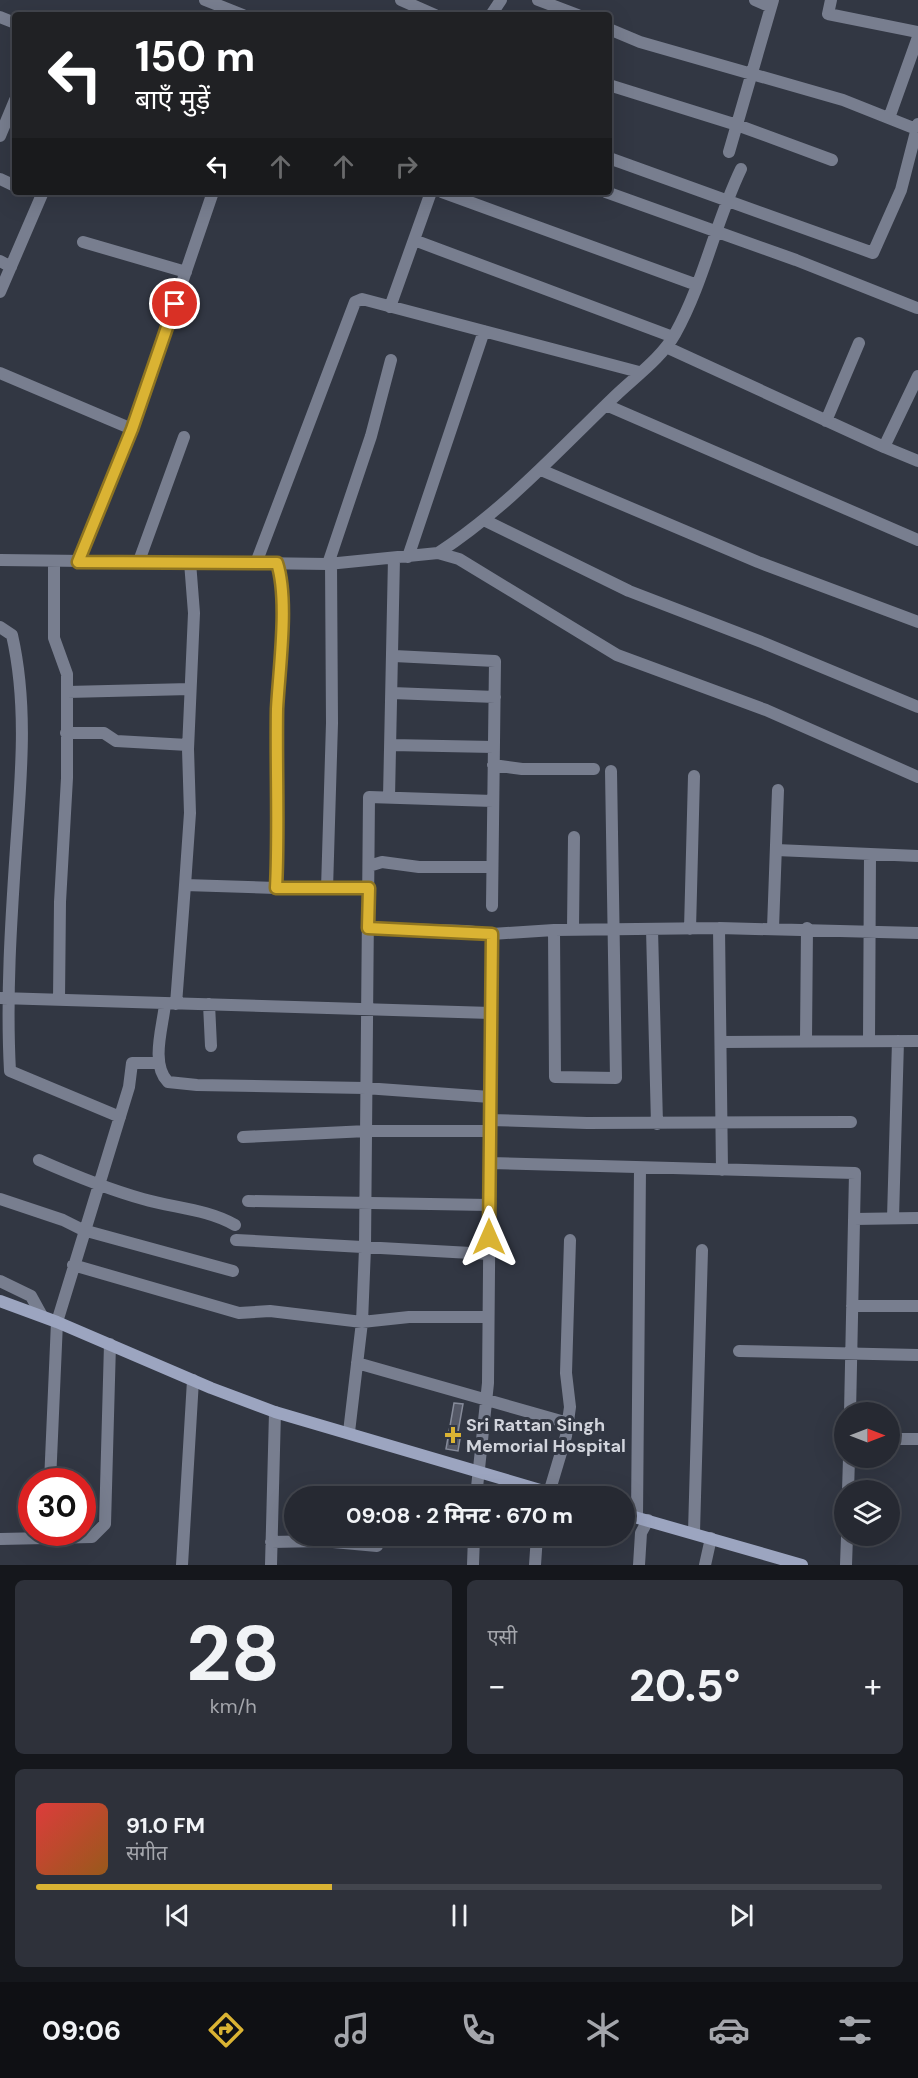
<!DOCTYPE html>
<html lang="hi">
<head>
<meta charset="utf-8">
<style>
	body { margin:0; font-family:"DM Sans","Noto Sans Devanagari",sans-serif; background:#2e313a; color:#f1f3f6; height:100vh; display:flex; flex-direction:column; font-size:22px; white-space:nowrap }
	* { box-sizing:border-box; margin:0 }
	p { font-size:20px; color:#a4a6ac }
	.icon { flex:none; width:33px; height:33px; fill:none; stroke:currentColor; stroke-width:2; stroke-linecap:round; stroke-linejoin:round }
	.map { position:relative; height:1565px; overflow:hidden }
	.panel { display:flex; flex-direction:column; gap:15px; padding:15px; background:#15171c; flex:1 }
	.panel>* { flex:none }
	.guide { position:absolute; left:12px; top:12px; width:600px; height:183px; border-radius:6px; box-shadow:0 6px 24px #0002,0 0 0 2px #42454d; background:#202124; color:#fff; overflow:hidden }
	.needle { width:39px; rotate:90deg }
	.tools { position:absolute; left:834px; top:1402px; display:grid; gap:12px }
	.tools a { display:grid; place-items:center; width:66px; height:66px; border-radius:50%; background:#262932; box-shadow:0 6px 24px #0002,0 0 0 2px #42454d; font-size:30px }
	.speed { position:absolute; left:18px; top:1468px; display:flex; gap:12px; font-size:30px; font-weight:700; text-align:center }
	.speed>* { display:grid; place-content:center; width:78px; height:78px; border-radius:50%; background:#262932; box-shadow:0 6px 24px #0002,0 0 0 2px #42454d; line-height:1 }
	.speed .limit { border:9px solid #d22; background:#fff; color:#111 }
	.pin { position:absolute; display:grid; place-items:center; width:51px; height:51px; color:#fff; margin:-26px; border:3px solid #fff; border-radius:50%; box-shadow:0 2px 6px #0007 }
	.me { position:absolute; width:66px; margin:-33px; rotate:0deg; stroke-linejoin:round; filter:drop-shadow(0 0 4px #0008) }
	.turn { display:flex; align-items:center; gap:21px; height:126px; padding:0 24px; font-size:27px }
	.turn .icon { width:78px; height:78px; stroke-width:2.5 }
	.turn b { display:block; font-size:42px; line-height:51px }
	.lanes { display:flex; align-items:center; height:57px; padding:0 24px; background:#0003; justify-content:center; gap:30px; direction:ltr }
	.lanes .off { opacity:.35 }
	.big { font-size:45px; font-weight:700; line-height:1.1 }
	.panel .tile { flex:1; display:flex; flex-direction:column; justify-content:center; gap:9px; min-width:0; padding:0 21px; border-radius:9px; background:#2e313a }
	.panel .dial { align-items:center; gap:0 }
	.dial b { font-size:78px; line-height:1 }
	.song { display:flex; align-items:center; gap:18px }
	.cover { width:72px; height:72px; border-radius:9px; background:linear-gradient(135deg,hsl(0 70% 55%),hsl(30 70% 35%)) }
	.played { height:6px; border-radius:3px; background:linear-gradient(90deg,#dab333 35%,#42454d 35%) }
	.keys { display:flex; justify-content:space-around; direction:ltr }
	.heat { display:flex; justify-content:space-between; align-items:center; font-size:33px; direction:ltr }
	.panel .tiles { flex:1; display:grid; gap:15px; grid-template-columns:1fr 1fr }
	.tile:last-child { grid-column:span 2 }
	.trip { position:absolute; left:284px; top:1486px; width:351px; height:60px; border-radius:30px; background:#262932; box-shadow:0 6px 24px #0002,0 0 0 2px #42454d; font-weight:700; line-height:60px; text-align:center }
	.tab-bar { display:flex; height:96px; justify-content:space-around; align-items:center; background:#0f1014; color:#a4a6ac }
	.tab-bar .icon { width:42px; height:42px }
	.tab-bar .active { color:#dab333 }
	.tab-bar b { font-size:27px; color:#f1f3f6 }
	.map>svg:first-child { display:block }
	.building { fill:#545866; stroke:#868b9a; stroke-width:1.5 }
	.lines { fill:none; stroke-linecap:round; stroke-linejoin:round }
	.minor { stroke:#787e8f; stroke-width:12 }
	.secondary { stroke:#9ca5c0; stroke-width:12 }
	.route-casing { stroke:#8e7421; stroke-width:15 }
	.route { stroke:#dab333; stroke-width:10 }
	.poi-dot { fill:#dab333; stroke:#323743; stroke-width:2 }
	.labels { text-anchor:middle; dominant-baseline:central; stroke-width:6; stroke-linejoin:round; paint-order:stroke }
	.poi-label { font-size:18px; font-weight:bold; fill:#d1d4dc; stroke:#323743; text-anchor:start }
</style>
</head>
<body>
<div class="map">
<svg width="918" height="1565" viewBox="0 0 918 1565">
	<rect width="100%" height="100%" fill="#323743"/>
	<path class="building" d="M 454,1403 L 463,1404 L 458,1432 L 461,1433 L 458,1451 L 446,1449 Z"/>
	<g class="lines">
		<path class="minor" d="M 205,0 L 243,15
			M 401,0 L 435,15
			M 538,0 L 578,15
			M 755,0 L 771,7
			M 831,0 L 828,14 L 918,32
			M 491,15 L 501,0
			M 0,17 L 15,23
			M 609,29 L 640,42 L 843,100 L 911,127 L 918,126
			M 609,85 L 737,125 L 832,160
			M 889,118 L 918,37
			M 0,136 L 15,100
			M 729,152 L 773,0
			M 609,158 L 873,253 L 901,190 L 918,124
			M 0,179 L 15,186
			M 442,192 L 697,285
			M 606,192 L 796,260 L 917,308
			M 414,240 L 673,337
			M 83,242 L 186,272
			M 0,261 L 11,267
			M 0,292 L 43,192
			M 390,307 L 431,192
			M 666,347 L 884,447
			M 0,373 L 132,429
			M 918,376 L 884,447 L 918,461
			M 606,405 L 918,540
			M 826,421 L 859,343
			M 541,470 L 758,562 L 918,622
			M 484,520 L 629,591 L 764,643 L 918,707
			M 438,553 C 504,510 556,453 612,399 C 632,379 661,359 675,334 C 704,282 715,223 741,169
			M 408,557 L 484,331
			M 0,560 L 328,564 L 438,553 L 459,559 L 617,655 L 766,710 L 918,777
			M 54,561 L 54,638 L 67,674 L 67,778 L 60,902 L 59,999
			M 139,561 L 184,437
			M 78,562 L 132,429 L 213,192
			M 190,562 L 194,613 L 188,749 L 190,813 L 185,885 L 276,888
			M 256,563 L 355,302 L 362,299 L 639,372
			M 277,563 C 290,600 278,669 277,709 C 275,769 279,829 276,888 L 327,889
			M 331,563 L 332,723 L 327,889 L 369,888
			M 328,564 L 371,436 L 391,360
			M 0,627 L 12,635 C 28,705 21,777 16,848 C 11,921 6,997 10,1071 L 120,1117
			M 394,656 L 495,661 L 492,906
			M 67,692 L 190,689
			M 392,693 L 495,697
			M 66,733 L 104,733 L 116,741 L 188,745
			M 391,745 L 494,747
			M 493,765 L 522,769 L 594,769
			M 389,797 L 394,558
			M 776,850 L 918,856
			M 369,866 L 382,862 L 419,867 L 492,867
			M 368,928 L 466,931 L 492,934 L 554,930 L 719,928 L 918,933
			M 719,928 L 722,1170
			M 773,928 L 778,790
			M 573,929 L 574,837
			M 652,929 L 657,1124
			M 690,929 L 694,776
			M 554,930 L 555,1077 L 616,1078 L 611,771
			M 0,998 L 491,1013
			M 165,1004 C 163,1026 150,1064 168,1082 L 197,1085 L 365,1088 L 490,1097
			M 176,1004 L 185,885
			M 209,1004 L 211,1046
			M 806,1040 L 807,928
			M 869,1041 L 870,855
			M 721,1042 L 918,1041
			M 490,1120 L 587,1123 L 851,1122
			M 243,1137 L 367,1131 L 490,1131
			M 39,1160 C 73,1175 107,1189 143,1199 C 174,1208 207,1209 235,1225
			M 490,1163 L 855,1173 L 850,1413
			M 0,1199 L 63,1220 L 83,1230 L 233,1271
			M 248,1201 L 489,1205
			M 893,1218 L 898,1041
			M 854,1219 L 918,1218
			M 236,1240 L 489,1254
			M 73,1265 L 239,1313 L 270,1311 L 362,1322 L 409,1317 L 488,1317
			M 0,1281 L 31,1296 L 42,1316
			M 852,1306 L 918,1306
			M 739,1351 L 918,1355
			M 357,1363 L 568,1423
			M 349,1432 L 362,1322 L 365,1248 L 369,797 L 493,801
			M 890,1439 L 918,1439
			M 50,1482 L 57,1322 L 129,1087 L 132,1063 L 159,1063
			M 848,1491 L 849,1458
			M 549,1493 L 566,1436 L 570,1407 L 566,1373 L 570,1240
			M 476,1497 L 488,1383 L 492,934
			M 637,1517 L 640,1168
			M 694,1532 L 702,1250
			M 0,1539 L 92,1537 L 105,1524 L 110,1344
			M 271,1542 L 322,1541 L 377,1546
			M 182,1565 L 193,1380
			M 271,1565 L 275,1412
			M 473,1565 L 474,1536
			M 535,1565 L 537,1536
			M 639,1565 L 641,1533 L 648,1520
			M 705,1565 L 711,1538
			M 846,1565 L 847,1536"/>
		<path class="secondary" d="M 0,1301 L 57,1322 L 211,1388 L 275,1412 L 564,1497
			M 624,1514 L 802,1565"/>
	</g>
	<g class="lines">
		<defs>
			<path id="route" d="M 175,304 L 132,429 L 78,562 L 277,563 C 289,600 279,669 277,709 C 276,769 279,829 276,888 L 369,888 L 368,928 L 492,934 L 489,1237"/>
		</defs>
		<use href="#route" class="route-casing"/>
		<use href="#route" class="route"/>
	</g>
	<path class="poi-dot" d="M450 1426h6v6h6v6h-6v6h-6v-6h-6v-6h6z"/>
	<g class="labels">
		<g class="poi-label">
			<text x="466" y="1425">Sri Rattan Singh<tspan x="466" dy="21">Memorial Hospital</tspan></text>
		</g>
	</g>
</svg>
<div class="tools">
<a><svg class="needle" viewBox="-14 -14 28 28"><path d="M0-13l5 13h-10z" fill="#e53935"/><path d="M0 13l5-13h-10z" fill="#a4a6ac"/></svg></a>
<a><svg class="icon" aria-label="layers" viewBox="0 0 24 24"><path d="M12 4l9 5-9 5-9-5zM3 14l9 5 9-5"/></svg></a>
</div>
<div class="speed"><div class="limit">30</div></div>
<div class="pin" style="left:175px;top:304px;background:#d93025"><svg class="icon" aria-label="arrive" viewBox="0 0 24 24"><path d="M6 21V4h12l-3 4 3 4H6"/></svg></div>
<svg class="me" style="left:489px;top:1237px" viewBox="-20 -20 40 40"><path d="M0-17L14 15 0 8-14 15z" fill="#dab333" stroke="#fff" stroke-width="4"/></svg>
<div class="trip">09:08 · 2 मिनट · 670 m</div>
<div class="guide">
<div class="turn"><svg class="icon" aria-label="left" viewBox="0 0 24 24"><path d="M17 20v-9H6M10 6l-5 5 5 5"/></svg><div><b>150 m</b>बाएँ मुड़ें</div></div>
<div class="lanes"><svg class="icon" aria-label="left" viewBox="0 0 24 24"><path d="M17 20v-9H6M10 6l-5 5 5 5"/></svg><svg class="icon off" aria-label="ahead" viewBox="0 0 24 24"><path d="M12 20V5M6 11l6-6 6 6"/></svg><svg class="icon off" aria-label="ahead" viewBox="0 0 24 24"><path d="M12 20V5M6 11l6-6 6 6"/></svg><svg class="icon off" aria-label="right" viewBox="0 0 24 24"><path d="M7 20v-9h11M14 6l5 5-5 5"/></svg></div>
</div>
</div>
<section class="panel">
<div class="tiles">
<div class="tile dial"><b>28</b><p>km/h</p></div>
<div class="tile"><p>एसी</p>
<div class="heat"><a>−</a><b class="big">20.5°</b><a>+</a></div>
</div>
<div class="tile">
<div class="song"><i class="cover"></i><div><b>91.0 FM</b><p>संगीत</p></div></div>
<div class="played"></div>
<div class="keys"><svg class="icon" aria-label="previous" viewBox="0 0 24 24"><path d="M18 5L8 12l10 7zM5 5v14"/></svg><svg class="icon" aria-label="pause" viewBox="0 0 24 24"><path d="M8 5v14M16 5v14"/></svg><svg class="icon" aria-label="next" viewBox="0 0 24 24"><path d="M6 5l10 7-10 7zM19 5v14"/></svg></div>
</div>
</div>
</section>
<nav class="tab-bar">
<b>09:06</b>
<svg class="icon active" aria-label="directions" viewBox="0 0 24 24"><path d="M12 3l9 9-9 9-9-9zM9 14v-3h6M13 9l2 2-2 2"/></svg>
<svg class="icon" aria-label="music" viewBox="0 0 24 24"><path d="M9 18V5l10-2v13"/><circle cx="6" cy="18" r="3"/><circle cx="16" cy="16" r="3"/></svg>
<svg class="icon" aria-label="phone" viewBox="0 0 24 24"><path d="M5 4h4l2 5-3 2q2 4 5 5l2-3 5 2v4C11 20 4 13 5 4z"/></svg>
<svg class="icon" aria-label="climate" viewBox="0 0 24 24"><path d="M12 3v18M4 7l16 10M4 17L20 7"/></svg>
<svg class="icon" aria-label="car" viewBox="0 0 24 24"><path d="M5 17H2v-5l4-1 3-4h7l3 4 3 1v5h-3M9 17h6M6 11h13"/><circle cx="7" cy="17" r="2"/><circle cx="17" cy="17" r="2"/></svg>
<svg class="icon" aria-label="filters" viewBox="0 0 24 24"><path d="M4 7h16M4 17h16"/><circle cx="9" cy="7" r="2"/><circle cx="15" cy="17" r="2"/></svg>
</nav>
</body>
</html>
